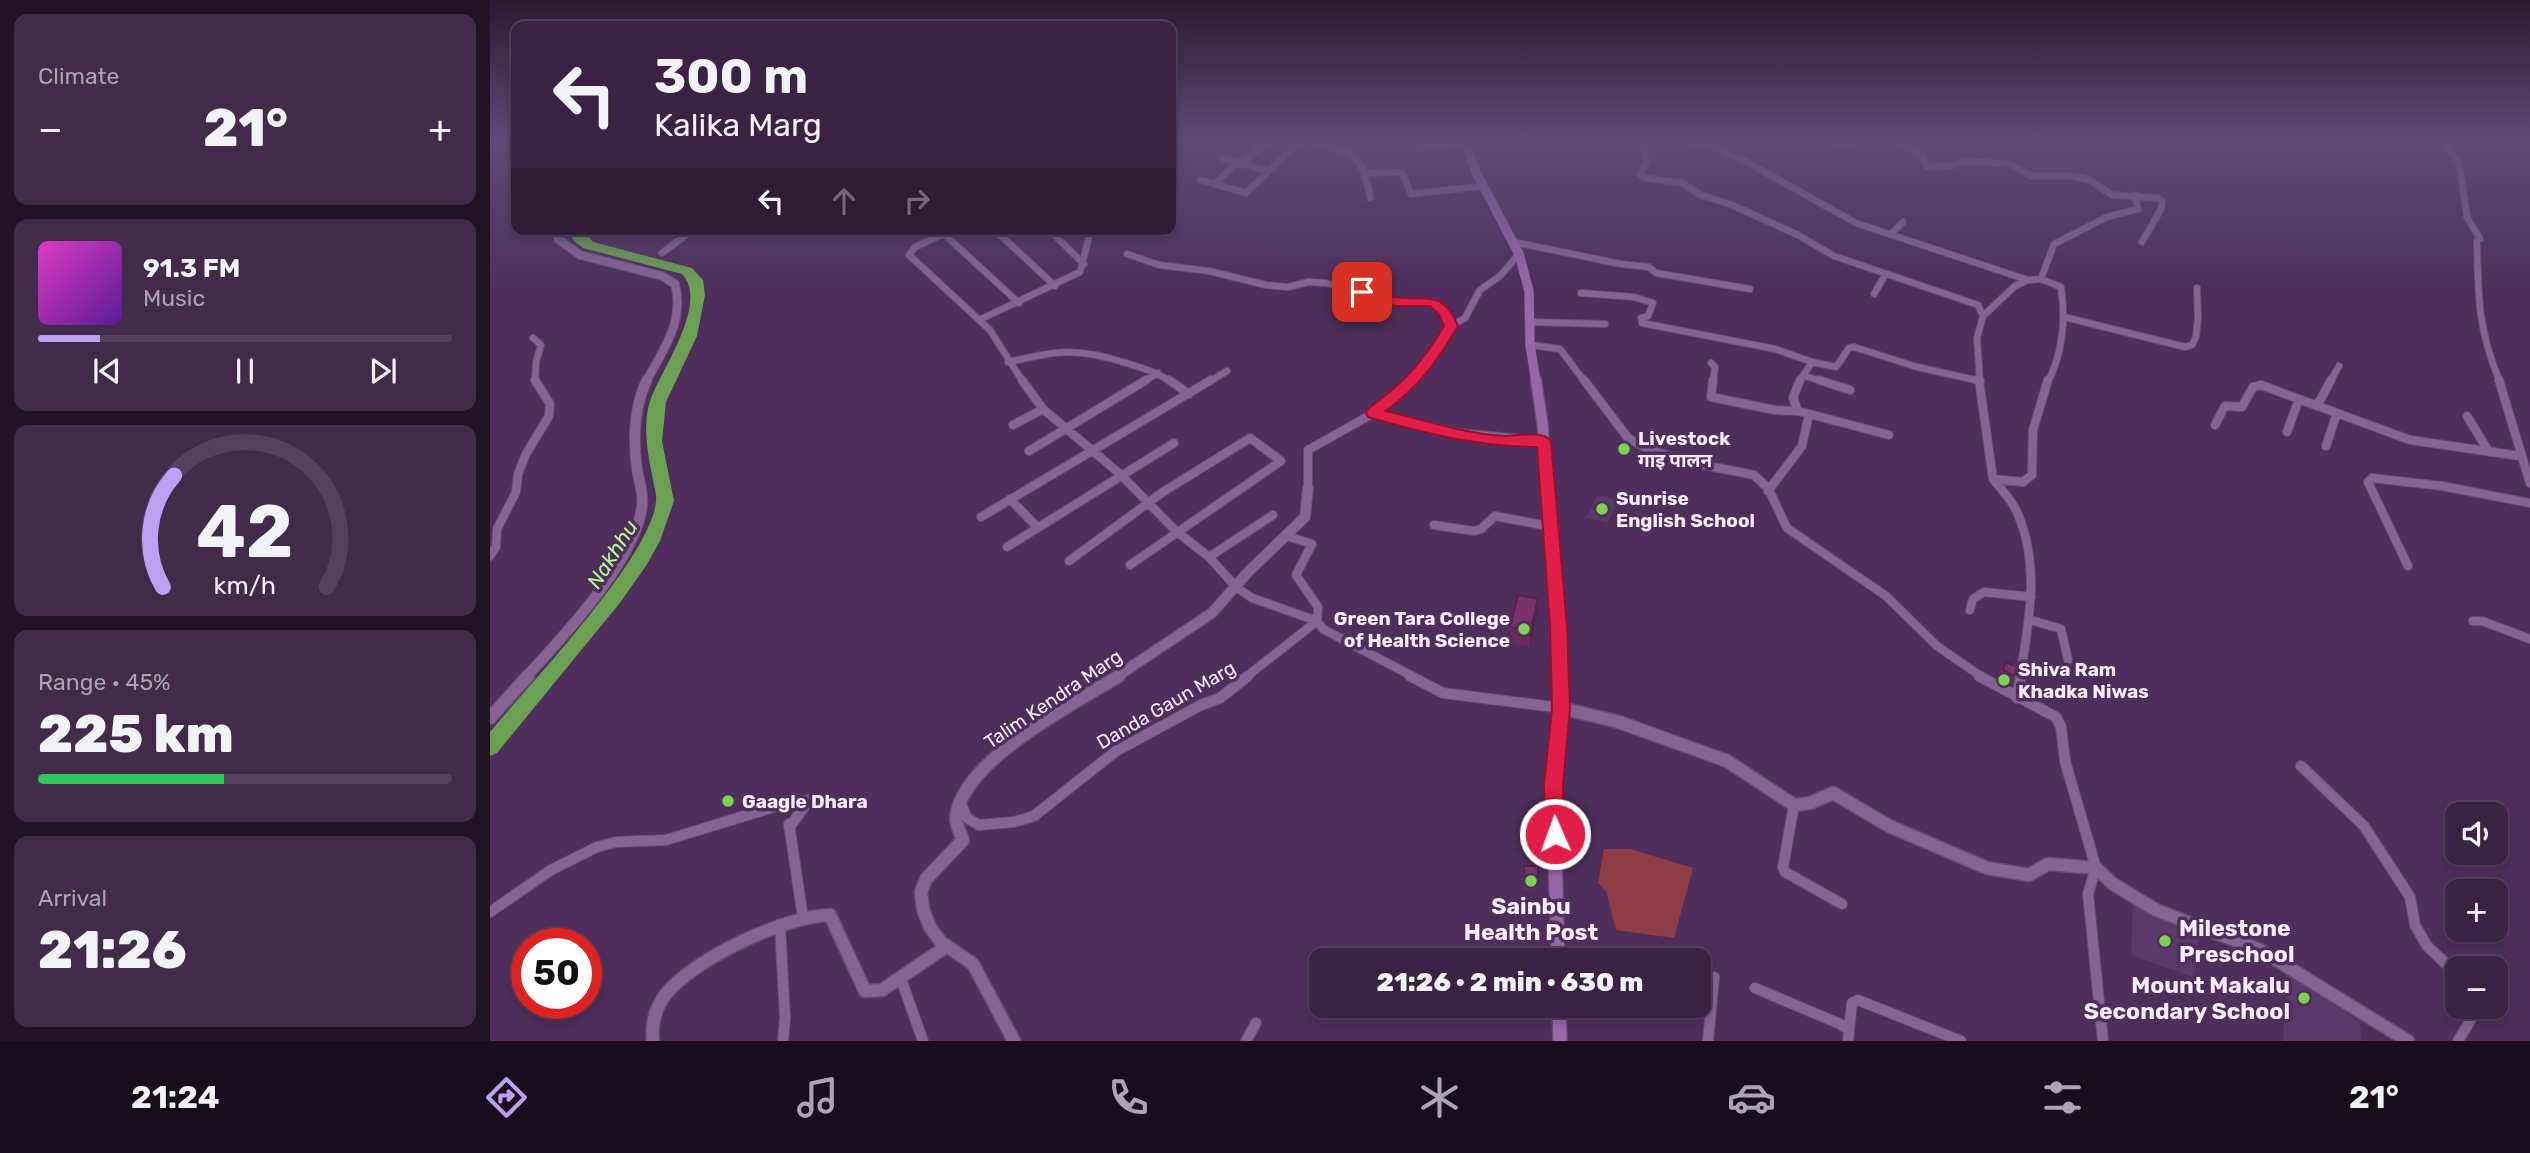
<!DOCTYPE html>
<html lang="en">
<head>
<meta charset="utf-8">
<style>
	body { margin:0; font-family:Rubik,"Noto Sans Devanagari",sans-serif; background:#422a4b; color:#f1f3f6; height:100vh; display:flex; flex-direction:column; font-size:26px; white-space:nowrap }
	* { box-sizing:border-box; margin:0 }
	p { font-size:23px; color:#aca4b2 }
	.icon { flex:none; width:38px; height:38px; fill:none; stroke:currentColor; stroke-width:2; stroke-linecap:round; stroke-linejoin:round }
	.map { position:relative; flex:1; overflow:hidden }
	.drawer { display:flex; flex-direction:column; gap:14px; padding:14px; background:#201325; width:490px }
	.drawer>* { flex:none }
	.guide { position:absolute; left:21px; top:21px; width:665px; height:214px; border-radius:14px; box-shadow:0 4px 10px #0003,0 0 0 2px #543f5d; background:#3b2244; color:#f1f3f6; overflow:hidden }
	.fabs { position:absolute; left:1955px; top:802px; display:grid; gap:14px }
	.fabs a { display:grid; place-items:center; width:63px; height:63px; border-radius:14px; background:#3b2244; box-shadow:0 4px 10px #0003,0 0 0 2px #543f5d; font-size:35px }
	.speed { position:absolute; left:21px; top:928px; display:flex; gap:14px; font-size:35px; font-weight:700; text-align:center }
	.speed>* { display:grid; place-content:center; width:91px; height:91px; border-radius:50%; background:#3b2244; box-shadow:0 4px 10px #0003,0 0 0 2px #543f5d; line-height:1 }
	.speed .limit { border:10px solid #d22; background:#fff; color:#111 }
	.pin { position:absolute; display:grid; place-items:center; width:60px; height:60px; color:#fff; margin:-30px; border-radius:14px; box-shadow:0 4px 10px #0006 }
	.me { position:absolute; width:77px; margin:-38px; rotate:358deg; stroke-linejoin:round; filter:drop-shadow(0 0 5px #0008) }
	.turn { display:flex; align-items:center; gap:24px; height:147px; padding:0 28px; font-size:32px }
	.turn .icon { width:91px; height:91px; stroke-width:2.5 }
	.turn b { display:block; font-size:49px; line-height:60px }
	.lanes { display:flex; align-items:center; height:66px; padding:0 28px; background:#0003; justify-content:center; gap:35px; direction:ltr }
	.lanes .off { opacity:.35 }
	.big { font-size:52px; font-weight:800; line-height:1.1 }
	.drawer .widget { flex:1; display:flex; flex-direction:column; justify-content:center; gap:10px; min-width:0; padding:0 24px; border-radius:14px; background:#422a4b }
	.drawer .dial { align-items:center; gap:0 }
	.dial svg { height:182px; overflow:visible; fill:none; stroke:#543f5d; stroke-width:7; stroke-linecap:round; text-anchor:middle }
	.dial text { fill:#f1f3f6; stroke:none }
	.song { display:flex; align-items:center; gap:21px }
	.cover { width:84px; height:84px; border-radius:10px; background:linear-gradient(135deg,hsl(310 70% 55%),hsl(270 70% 35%)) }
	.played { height:7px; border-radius:4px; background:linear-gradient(90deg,#bca0f2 15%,#543f5d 15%) }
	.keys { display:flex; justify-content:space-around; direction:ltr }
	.heat { display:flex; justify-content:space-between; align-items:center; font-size:38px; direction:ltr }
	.charge { height:10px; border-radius:5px; background:linear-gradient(90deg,#34c759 45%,#543f5d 0) }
	.trip { position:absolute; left:819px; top:948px; width:402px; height:70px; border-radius:14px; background:#3b2244; box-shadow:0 4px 10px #0003,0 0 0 2px #543f5d; font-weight:800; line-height:70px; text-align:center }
	.tabs { display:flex; height:112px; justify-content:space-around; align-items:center; background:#180e1b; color:#aca4b2 }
	.tabs .icon { width:49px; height:49px }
	.tabs .on { color:#bca0f2 }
	.tabs b { font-size:32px; color:#f1f3f6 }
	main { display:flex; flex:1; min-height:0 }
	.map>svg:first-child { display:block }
	.built { fill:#5c3769 }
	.green { fill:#8f3d45 }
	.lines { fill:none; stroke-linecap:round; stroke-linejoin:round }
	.river { fill:#6aa051; fill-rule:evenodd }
	.minor-far2-casing { stroke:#674c70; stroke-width:8 }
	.minor-far1-casing { stroke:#674c70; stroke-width:10 }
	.minor-casing { stroke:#674c70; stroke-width:12 }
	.tertiary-far2-casing { stroke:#674c70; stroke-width:10 }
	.tertiary-far1-casing { stroke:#674c70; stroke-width:12 }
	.tertiary-casing { stroke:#674c70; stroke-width:15 }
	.secondary-far2-casing { stroke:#674c70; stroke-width:10 }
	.secondary-far1-casing { stroke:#674c70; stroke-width:13 }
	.secondary-casing { stroke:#674c70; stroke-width:16 }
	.minor-far2 { stroke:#876394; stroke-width:6 }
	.minor-far1 { stroke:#876394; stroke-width:8 }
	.minor { stroke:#876394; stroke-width:10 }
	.tertiary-far2 { stroke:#876394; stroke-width:8 }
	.tertiary-far1 { stroke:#876394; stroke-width:10 }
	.tertiary { stroke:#876394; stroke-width:12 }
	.secondary-far2 { stroke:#9767a8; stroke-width:9 }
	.secondary-far1 { stroke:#9767a8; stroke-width:10 }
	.secondary { stroke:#9767a8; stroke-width:13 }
	.wall { fill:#692b5c }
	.shaded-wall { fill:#55234b }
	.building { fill:#7a326b; stroke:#55234b; stroke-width:2 }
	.route { fill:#e11d48; stroke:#92132f; stroke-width:2 }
	.poi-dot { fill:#7ed153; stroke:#4f2e5b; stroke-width:2.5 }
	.labels { text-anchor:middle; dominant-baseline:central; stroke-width:7; stroke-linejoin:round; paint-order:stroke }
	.poi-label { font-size:19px; font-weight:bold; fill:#f8ecfd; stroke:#4f2e5b; text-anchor:start }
	.street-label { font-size:19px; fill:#f8ecfd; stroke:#4f2e5b }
	.water-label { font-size:21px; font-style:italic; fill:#b3fb92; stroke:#4f2e5b }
	.near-poi-label { font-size:23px; font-weight:bold; fill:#f8ecfd; stroke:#4f2e5b }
</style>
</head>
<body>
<main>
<section class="drawer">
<div class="widget"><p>Climate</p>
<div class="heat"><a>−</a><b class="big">21°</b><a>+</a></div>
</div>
<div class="widget">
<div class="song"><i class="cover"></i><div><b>91.3 FM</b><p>Music</p></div></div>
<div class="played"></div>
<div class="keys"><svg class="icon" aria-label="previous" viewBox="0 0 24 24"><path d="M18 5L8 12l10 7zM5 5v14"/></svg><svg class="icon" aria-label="pause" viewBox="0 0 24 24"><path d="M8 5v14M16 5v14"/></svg><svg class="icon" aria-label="next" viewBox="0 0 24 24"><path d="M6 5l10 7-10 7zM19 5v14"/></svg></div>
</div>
<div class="widget dial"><svg viewBox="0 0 100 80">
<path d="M14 69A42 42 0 1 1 86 69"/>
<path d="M14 69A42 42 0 0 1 19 20" stroke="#bca0f2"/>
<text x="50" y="56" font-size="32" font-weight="700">42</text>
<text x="50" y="72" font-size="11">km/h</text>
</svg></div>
<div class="widget"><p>Range · 45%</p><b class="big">225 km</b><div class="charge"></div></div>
<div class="widget"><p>Arrival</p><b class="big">21:26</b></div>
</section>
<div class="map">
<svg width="2040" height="1041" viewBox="0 0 2040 1041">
	<rect width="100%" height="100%" fill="#4f2e5b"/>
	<path class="built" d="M 1108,495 L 1128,500 L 1118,523 L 1096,518 Z
		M 1643,896 L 1710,927 L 1705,978 L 1641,955 Z
		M 1796,973 L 1870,1022 L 1871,1041 L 1793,1041 Z"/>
	<path class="green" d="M 1114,849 L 1140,849 L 1203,868 L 1184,938 L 1126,930 L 1116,891 L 1108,883 Z"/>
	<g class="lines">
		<path class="river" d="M 78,229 L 92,229 L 103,242 L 202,268 L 213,280 L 215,295 L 207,336 L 176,402 L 172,441 L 184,501 L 170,541 L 156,566 L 129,604 L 7,753 L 0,756 L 0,732 C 39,685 162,556 166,501 C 167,495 164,486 163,480 C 158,454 152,427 160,401 C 170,371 220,303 192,274 L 93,248 L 83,240 Z"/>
		<defs>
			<path id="minor-far2" d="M 820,142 C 861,150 874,154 880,198
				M 1153,142 L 1156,162 L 1150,174 L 1155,178 L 1192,183 L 1211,195 L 1242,205 L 1308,235 L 1344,256 L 1488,305 L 1493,316
				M 1201,142 L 1216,144 L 1257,162 L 1366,223 L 1538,280
				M 1341,142 L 1367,142
				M 1404,142 L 1431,154 L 1437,167 L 1461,166 L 1473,161 L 1521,164 L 1541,176 L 1581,176 L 1598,179 L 1622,195 L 1668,198 L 1672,201 L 1671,209 L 1652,242
				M 1951,142 L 1969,161 L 1977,217 L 1990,239 L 1987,241 C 1988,296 1988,330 2010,382
				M 930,147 L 976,144
				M 732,158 L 778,171
				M 750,164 L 778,142
				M 878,173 L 912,172 L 921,194 L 993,186
				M 711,180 L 756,193 L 809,142
				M 725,184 L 747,162
				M 464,229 L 425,247 L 419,255 L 500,330 L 533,382
				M 504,229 L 565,286
				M 558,229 L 594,264
				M 1402,233 L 1413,222
				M 454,234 L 529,303
				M 1024,242 L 1131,264 L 1159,267 L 1166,273 L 1260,289
				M 172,253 L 204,229
				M 637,254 L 669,265 L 719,271 L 776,285 L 798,287 L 818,282 L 836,283 L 906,301 L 943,302 L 955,311 L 961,326
				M 1551,279 L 1571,287 C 1576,321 1573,352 1558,382
				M 1091,293 L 1144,297 L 1163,303 L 1158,316 L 1151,318 L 1152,323 L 1285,349 L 1322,362 L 1309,382
				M 1384,294 L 1395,275
				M 1574,317 L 1695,347 L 1702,345 L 1706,337 L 1708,318 L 1707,288
				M 489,320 L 590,272 L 601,229
				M 1040,322 L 1115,324
				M 43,338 L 51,345 L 46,362 L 45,382
				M 1040,345 L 1070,349 L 1095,382
				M 518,362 C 568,351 586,347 636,363 C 652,368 667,372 681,382
				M 1322,362 L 1346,367 L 1359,348 L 1364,347 L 1427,367 L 1490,381
				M 1221,363 L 1225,367 L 1223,382
				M 1315,376 L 1334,382
				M 653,382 L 668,373
				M 719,382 L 737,371
				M 922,382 L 942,359 L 961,326 L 975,318 L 990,290 L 1010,276 L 1029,254
				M 1490,382 L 1487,338 L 1493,316 L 1525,286 L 1538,280 L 1551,279 L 1564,244 L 1617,217 L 1648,209 L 1645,195
				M 1840,382 L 1849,366"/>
			<path id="minor-far1" d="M 532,380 L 553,409 L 630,474 L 686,531 L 719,557 L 746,587 L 762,598 L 827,621
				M 679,380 L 699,394
				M 1094,380 L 1138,438 L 1154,447 L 1193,461 L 1264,475 L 1278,488 L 1297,528 L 1396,596 L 1447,646 L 1492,677
				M 1223,380 L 1221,397 L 1285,410 L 1308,411
				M 1310,380 L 1303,398 L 1308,411 L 1399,435
				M 1329,380 L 1360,390
				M 1486,380 L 1490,381
				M 1489,380 L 1503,479
				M 2009,380 L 2040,483
				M 1827,406 L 1841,380
				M 884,413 L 968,433 L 1054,441
				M 1977,416 L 1999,452
				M 523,425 L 553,409
				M 1725,425 L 1735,406 L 1752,407 L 1763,387 L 1771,385 L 1920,440 L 2030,456
				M 1797,432 L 1809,399
				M 1836,446 L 1847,413
				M 539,451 L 656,380
				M 818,488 L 818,450 L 884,413 L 924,380
				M 1278,491 L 1312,446 L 1319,414
				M 520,499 L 547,527
				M 491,517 L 721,380
				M 944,525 L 984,531 L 991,529 L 1005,516 L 1063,527
				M 797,536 L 822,544 L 806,575 L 828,607 L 827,621 L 833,629 L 924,677
				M 517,547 L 684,443
				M 0,556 L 6,547 L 7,529 L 26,492 L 28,474 L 36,454 L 59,416 L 60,404 L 45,380
				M 719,557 L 783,515
				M 579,561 L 673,492 L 760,438 L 791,461 L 640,565
				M 1918,566 L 1878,482 L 1882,478 L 1952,486 L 2040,503
				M 1480,610 L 1483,599 L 1494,592 L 1541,597
				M 1541,620 L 1571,629 L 1578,660
				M 1983,621 L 1992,621 L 2040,639
				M 756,677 L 827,621
				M 1530,677 C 1539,622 1551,563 1526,510 C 1520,498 1511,489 1503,479 L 1533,482 L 1542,475 L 1543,430 L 1558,380"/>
			<path id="minor" d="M 920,676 L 953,693 L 1071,708
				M 1489,676 L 1566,717 L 1571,727 L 1575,761 L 1606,868 L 1598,894 L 1613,1041
				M 1527,698 L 1531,676
				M 1811,766 L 1874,826 L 1920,897 L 1925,925 L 1937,946 L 1967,974
				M 471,804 L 477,818 L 489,825 L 524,822 L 544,816 L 626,751 L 711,705 L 730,698 L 758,676
				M 1304,805 L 1293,867 L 1295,872 L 1352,904
				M 299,824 L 313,918
				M 0,912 L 61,870 L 107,847 L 126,842 L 176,840 L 303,801 L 319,800 L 299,828
				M 290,925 L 295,1018 L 293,1041
				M 411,979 L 433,1041
				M 1265,988 L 1350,1024 L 1359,1030 L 1358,1041
				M 1359,1030 L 1362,1003 L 1368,1000 L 1471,1041
				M 756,1041 L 766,1023
				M 1218,1041 L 1224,977
				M 1968,1041 L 1989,1006"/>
			<path id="tertiary-far2" d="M 67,229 L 68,239 L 90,255 L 172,276 L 185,284 C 195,321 173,350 156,382"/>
			<path id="tertiary-far1" d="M 36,677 C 72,638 146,560 152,506 C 154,494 149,482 147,469 C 143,440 144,407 157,380
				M 626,677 L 722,613 L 758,572 L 815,517 L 818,488"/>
			<path id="tertiary" d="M 1071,708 L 1129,722 L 1237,761 L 1304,805 L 1320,803 L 1343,793 L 1399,826 L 1497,868 L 1539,875 L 1558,864 L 1606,868 L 1623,884 L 1666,910 L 1770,950 L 1918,1041
				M 0,718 L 38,676
				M 163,1041 C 161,1024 165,1009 175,995 C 203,959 295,916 340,915 L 375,991 L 392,990 L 457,946
				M 524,1041 L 483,964 L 451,942 L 440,927 L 433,909 L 431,892 L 436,879 L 473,840 C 471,834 466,825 466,819 C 469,762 585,703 629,676"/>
			<path id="secondary-far2" d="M 975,142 L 986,172 L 1029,254 L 1039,291 L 1040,345 L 1046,382"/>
			<path id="secondary-far1" d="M 1046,380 L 1053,427 L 1056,490 L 1063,527 L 1070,677"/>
			<path id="secondary" d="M 1068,961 L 1063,785 L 1071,708 L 1070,676
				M 1069,1006 L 1070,1041"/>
		</defs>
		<use href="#minor-far2" class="minor-far2-casing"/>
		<use href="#minor-far1" class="minor-far1-casing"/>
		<use href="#minor" class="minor-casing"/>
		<use href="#tertiary-far2" class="tertiary-far2-casing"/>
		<use href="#tertiary-far1" class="tertiary-far1-casing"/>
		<use href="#tertiary" class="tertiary-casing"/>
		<use href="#secondary-far2" class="secondary-far2-casing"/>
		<use href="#secondary-far1" class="secondary-far1-casing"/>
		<use href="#secondary" class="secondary-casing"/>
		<use href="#minor-far2" class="minor-far2"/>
		<use href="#minor-far1" class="minor-far1"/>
		<use href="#minor" class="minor"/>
		<use href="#tertiary-far2" class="tertiary-far2"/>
		<use href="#tertiary-far1" class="tertiary-far1"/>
		<use href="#tertiary" class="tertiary"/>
		<use href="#secondary-far2" class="secondary-far2"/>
		<use href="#secondary-far1" class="secondary-far1"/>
		<use href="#secondary" class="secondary"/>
	</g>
	<path class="wall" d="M 1048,599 L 1048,614 L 1040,646 L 1020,643 L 1020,627 Z
		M 1516,662 L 1524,676 L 1519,684 L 1508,678 L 1511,670 Z
		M 1034,866 L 1048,866 L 1048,890 L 1033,890 Z"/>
	<path class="shaded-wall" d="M 1048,599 L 1048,614 L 1040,646 L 1040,631 Z"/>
	<path class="building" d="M 1028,595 L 1048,599 L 1040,631 L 1020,627 Z
		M 1516,662 L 1527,667 L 1524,676 L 1513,670 Z
		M 1034,866 L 1048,866 L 1048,884 L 1034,884 Z"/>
	<linearGradient id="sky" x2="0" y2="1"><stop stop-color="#2b1932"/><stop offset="0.49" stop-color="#5d4c77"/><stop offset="1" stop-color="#5d4c77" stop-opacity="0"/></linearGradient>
	<rect width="2040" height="287" fill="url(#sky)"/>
	<path class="route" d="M 872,288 C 883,291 893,295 904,297 C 937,302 952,288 968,326 C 947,362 930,385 896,411 C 935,420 975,434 1014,436 C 1027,436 1053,430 1061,441 L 1077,626 L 1080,708 L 1073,785 L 1074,834 L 1071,841 L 1065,844 L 1058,841 L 1055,834 L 1054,785 L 1062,708 L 1060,626 L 1047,447 C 989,447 933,433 878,417 L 876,413 L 878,409 C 914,382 931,365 954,326 L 949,314 L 940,306 L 906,306 L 867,295 L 867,289 Z"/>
	<g class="poi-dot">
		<circle cx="1134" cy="449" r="7"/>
		<circle cx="1112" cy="509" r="7"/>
		<circle cx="1034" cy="629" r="7"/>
		<circle cx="1514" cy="680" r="7"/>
		<circle cx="238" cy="801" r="7"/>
		<circle cx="1041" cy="881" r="7"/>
		<circle cx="1675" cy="941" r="7"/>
		<circle cx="1814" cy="998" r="7"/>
	</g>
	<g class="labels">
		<g class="poi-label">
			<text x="1148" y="438">Livestock<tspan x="1148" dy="22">गाइ पालन</tspan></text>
			<text x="1126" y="498">Sunrise<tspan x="1126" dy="22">English School</tspan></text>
			<text x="1020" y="618" text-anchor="end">Green Tara College<tspan x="1020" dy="22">of Health Science</tspan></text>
			<text x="1528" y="669">Shiva Ram<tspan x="1528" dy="22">Khadka Niwas</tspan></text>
			<text x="252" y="801">Gaagle Dhara</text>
		</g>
		<g class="street-label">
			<text transform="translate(563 699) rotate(-34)">Talim Kendra Marg</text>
			<text transform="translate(676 705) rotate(-30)">Danda Gaun Marg</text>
		</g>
		<g class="water-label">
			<text transform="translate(122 554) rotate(-58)">Nakhhu</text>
		</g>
		<g class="near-poi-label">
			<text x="1041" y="906">Sainbu<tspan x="1041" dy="26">Health Post</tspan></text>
			<text x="1689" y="928" text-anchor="start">Milestone<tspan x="1689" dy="26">Preschool</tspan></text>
			<text x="1800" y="985" text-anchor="end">Mount Makalu<tspan x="1800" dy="26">Secondary School</tspan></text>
		</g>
	</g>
</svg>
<div class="fabs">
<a><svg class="icon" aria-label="sound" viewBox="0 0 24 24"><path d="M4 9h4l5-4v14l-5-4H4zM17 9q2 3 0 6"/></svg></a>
<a>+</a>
<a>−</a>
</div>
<div class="speed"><div class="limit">50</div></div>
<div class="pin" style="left:872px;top:292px;background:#d93025"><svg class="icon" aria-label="arrive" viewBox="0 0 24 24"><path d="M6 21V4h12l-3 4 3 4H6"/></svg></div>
<svg class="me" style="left:1065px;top:834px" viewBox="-20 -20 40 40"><circle r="17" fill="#e11d48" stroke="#fff" stroke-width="3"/><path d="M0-11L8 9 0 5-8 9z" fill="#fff"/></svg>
<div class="trip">21:26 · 2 min · 630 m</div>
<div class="guide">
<div class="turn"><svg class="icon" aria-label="left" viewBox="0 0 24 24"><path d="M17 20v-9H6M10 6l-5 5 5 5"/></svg><div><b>300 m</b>Kalika Marg</div></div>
<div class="lanes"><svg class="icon" aria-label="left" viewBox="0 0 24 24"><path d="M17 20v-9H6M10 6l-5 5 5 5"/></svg><svg class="icon off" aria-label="ahead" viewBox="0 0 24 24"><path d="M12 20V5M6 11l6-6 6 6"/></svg><svg class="icon off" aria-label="right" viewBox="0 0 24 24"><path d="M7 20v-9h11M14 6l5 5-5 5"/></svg></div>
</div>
</div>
</main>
<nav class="tabs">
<b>21:24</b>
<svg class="icon on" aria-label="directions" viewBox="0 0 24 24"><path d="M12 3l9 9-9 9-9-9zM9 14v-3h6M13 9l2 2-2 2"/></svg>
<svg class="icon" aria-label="music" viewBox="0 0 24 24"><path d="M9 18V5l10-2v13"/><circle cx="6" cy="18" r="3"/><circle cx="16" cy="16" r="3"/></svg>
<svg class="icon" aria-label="phone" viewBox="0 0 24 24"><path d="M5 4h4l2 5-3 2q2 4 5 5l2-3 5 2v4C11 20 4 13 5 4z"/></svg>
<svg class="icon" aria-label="climate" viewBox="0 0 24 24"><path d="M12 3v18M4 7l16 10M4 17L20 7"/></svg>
<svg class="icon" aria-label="car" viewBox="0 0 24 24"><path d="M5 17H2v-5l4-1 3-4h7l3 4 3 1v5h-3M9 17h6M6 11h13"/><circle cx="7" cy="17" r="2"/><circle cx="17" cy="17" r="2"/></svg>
<svg class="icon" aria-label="filters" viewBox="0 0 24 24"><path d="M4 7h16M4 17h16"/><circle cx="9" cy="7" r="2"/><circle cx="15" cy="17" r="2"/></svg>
<b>21°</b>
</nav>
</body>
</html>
